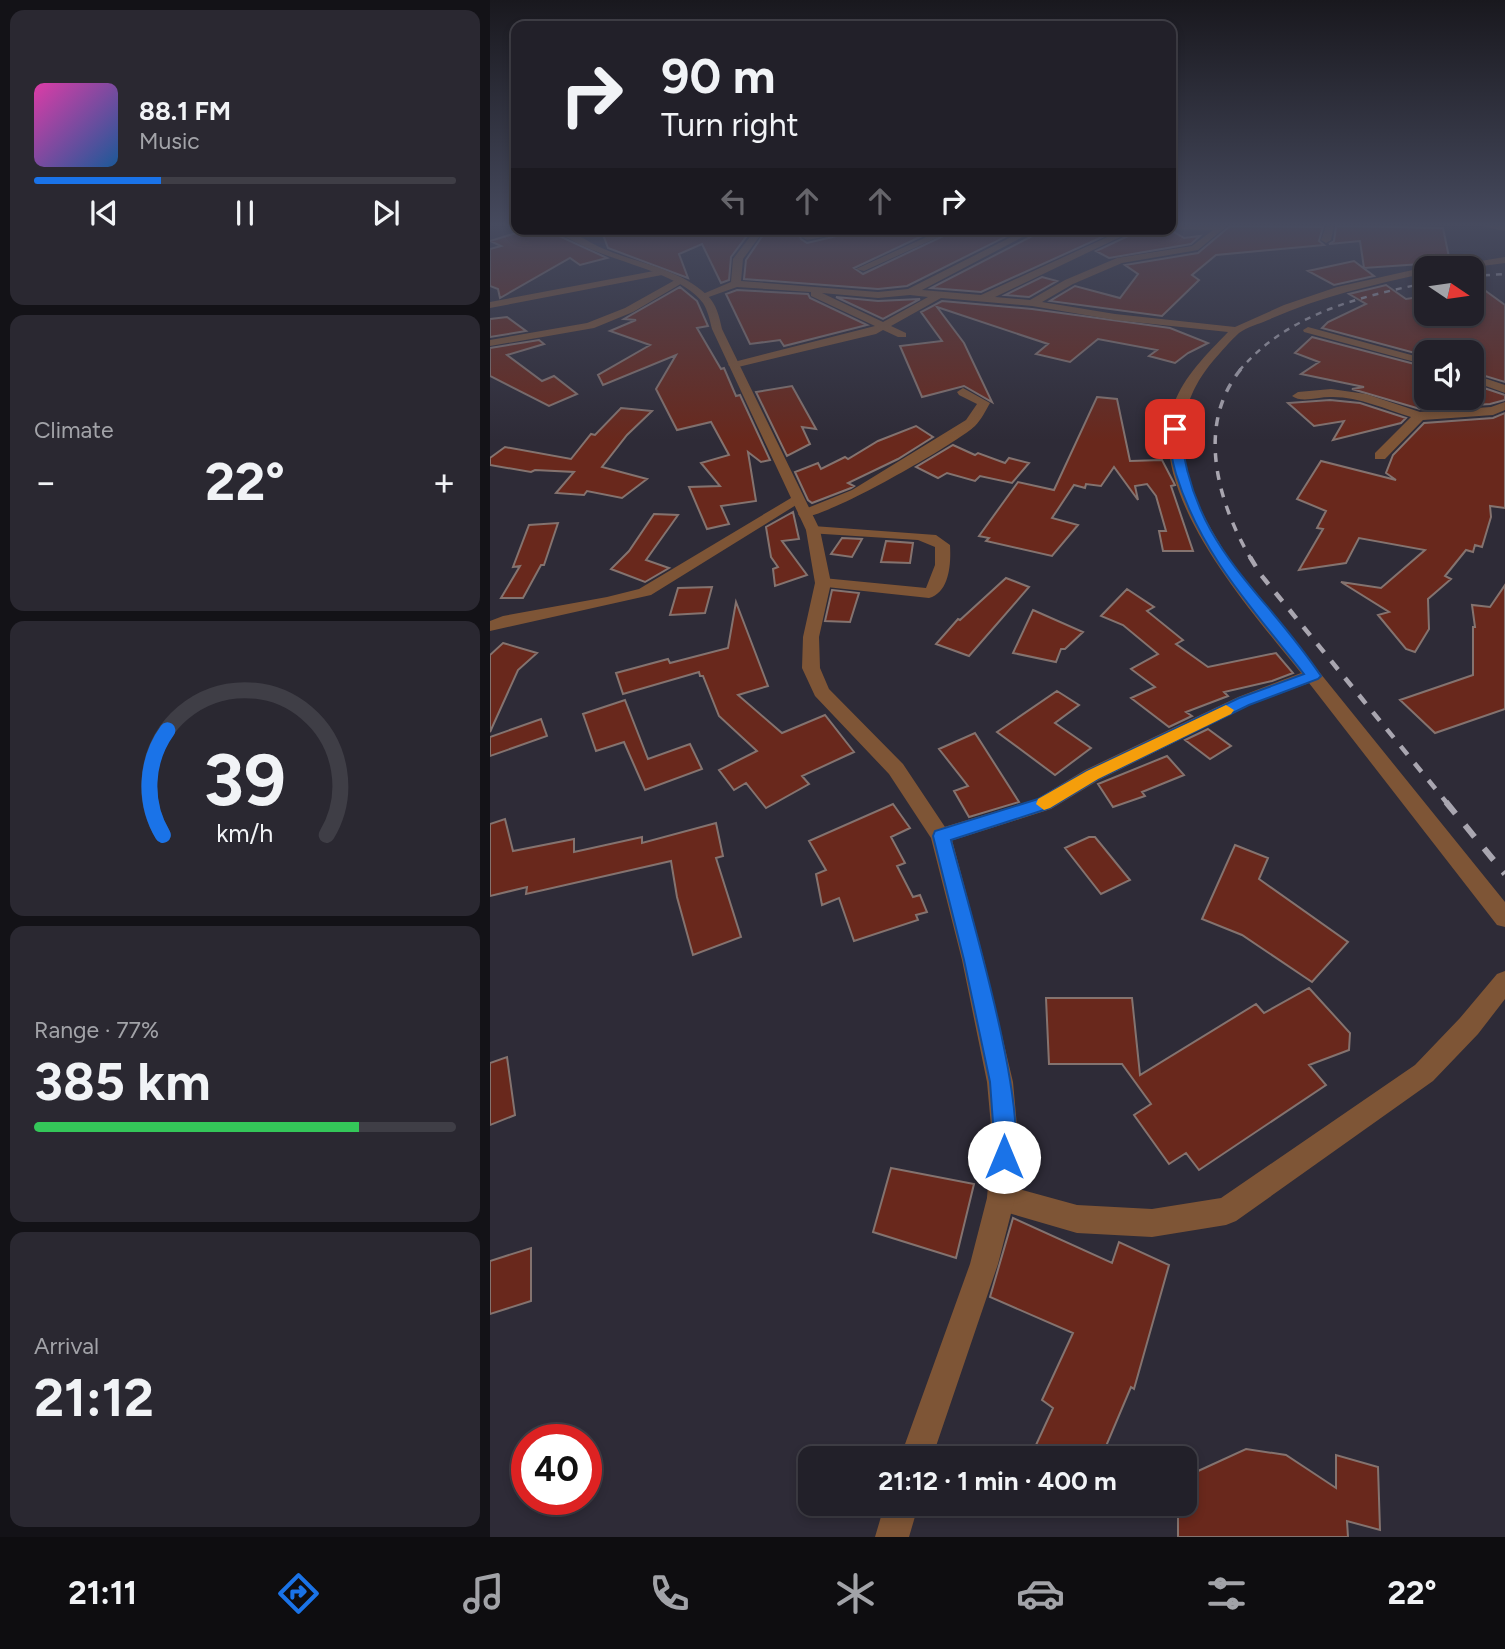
<!DOCTYPE html>
<html lang="en">
<head>
<meta charset="utf-8">
<style>
	body { margin:0; font-family:Figtree,sans-serif; background:#2a2831; color:#f1f3f6; height:100vh; display:flex; flex-direction:column; font-size:26px; white-space:nowrap }
	* { box-sizing:border-box; margin:0 }
	p { font-size:23px; color:#a2a3a8 }
	.icon { flex:none; width:38px; height:38px; fill:none; stroke:currentColor; stroke-width:2; stroke-linecap:round; stroke-linejoin:round }
	.map { position:relative; flex:1; overflow:hidden }
	.side { display:flex; flex-direction:column; gap:10px; padding:10px; background:#131217; width:490px }
	.side>* { flex:none }
	.guide { position:absolute; left:21px; top:21px; width:665px; height:214px; border-radius:14px; box-shadow:0 4px 10px #0003,0 0 0 2px #3f3e46; background:#222029; color:#f1f3f6; overflow:hidden }
	.needle { width:46px; rotate:103deg }
	.tools { position:absolute; left:924px; top:256px; display:grid; gap:14px }
	.tools a { display:grid; place-items:center; width:70px; height:70px; border-radius:14px; background:#222029; box-shadow:0 4px 10px #0003,0 0 0 2px #3f3e46; font-size:35px }
	.speed { position:absolute; left:21px; top:1424px; display:flex; gap:14px; font-size:35px; font-weight:700; text-align:center }
	.speed>* { display:grid; place-content:center; width:91px; height:91px; border-radius:50%; background:#222029; box-shadow:0 4px 10px #0003,0 0 0 2px #3f3e46; line-height:1 }
	.speed .limit { border:10px solid #d22; background:#fff; color:#111 }
	.pin { position:absolute; display:grid; place-items:center; width:60px; height:60px; color:#fff; margin:-30px; border-radius:14px; box-shadow:0 4px 10px #0006 }
	.me { position:absolute; width:77px; margin:-38px; rotate:0deg; stroke-linejoin:round; filter:drop-shadow(0 0 5px #0008) }
	.turn { display:flex; align-items:center; gap:24px; height:147px; padding:0 35px; font-size:32px }
	.turn .icon { width:91px; height:91px; stroke-width:2.5 }
	.turn b { display:block; font-size:49px; line-height:60px }
	.lanes { display:flex; align-items:center; height:66px; padding:0 35px; background:#0003; justify-content:center; gap:35px; direction:ltr }
	.lanes .off { opacity:.35 }
	.big { font-size:52px; font-weight:700; line-height:1.1 }
	.side .card { flex:1; display:flex; flex-direction:column; justify-content:center; gap:10px; min-width:0; padding:0 24px; border-radius:14px; background:#2a2831 }
	.side .dial { align-items:center; gap:0 }
	.dial svg { height:182px; overflow:visible; fill:none; stroke:#3f3e46; stroke-width:7; stroke-linecap:round; text-anchor:middle }
	.dial text { fill:#f1f3f6; stroke:none }
	.song { display:flex; align-items:center; gap:21px }
	.cover { width:84px; height:84px; border-radius:10px; background:linear-gradient(135deg,hsl(320 70% 55%),hsl(210 70% 35%)) }
	.played { height:7px; border-radius:4px; background:linear-gradient(90deg,#1a73e8 30%,#3f3e46 30%) }
	.keys { display:flex; justify-content:space-around; direction:ltr }
	.heat { display:flex; justify-content:space-between; align-items:center; font-size:38px; direction:ltr }
	.charge { height:10px; border-radius:5px; background:linear-gradient(90deg,#34c759 77%,#3f3e46 0) }
	.trip { position:absolute; left:308px; top:1446px; width:399px; height:70px; border-radius:14px; background:#222029; box-shadow:0 4px 10px #0003,0 0 0 2px #3f3e46; font-weight:700; line-height:70px; text-align:center }
	.menu { display:flex; height:112px; justify-content:space-around; align-items:center; background:#0e0d10; color:#a2a3a8 }
	.menu .icon { width:49px; height:49px }
	.menu .on { color:#1a73e8 }
	.menu b { font-size:32px; color:#f1f3f6 }
	main { display:flex; flex:1; min-height:0 }
	.map>svg:first-child { display:block }
	.building { fill:#69281c; stroke:#84736f; stroke-width:2 }
	.lines { fill:none; stroke-linecap:round; stroke-linejoin:round }
	.minor { fill:#7e5536; fill-rule:evenodd }
	.tertiary { fill:#7e5536; fill-rule:evenodd }
	.rail-far3 { stroke:#a9a6b0; stroke-width:2.5; stroke-dasharray:6 6; stroke-linecap:butt }
	.rail-far2 { stroke:#a9a6b0; stroke-width:3.5; stroke-dasharray:9 9; stroke-linecap:butt }
	.rail-far1 { stroke:#a9a6b0; stroke-width:4.5; stroke-dasharray:11 11; stroke-linecap:butt }
	.rail { stroke:#a9a6b0; stroke-width:6; stroke-dasharray:15 15; stroke-linecap:butt }
	.route { fill:#1a73e8; stroke:#114b97; stroke-width:2 }
	.slow { fill:#f59e0b }
</style>
</head>
<body>
<main>
<section class="side">
<div class="card">
<div class="song"><i class="cover"></i><div><b>88.1 FM</b><p>Music</p></div></div>
<div class="played"></div>
<div class="keys"><svg class="icon" aria-label="previous" viewBox="0 0 24 24"><path d="M18 5L8 12l10 7zM5 5v14"/></svg><svg class="icon" aria-label="pause" viewBox="0 0 24 24"><path d="M8 5v14M16 5v14"/></svg><svg class="icon" aria-label="next" viewBox="0 0 24 24"><path d="M6 5l10 7-10 7zM19 5v14"/></svg></div>
</div>
<div class="card"><p>Climate</p>
<div class="heat"><a>−</a><b class="big">22°</b><a>+</a></div>
</div>
<div class="card dial"><svg viewBox="0 0 100 80">
<path d="M14 69A42 42 0 1 1 86 69"/>
<path d="M14 69A42 42 0 0 1 16 23" stroke="#1a73e8"/>
<text x="50" y="56" font-size="32" font-weight="700">39</text>
<text x="50" y="72" font-size="11">km/h</text>
</svg></div>
<div class="card"><p>Range · 77%</p><b class="big">385 km</b><div class="charge"></div></div>
<div class="card"><p>Arrival</p><b class="big">21:12</b></div>
</section>
<div class="map">
<svg width="1015" height="1537" viewBox="0 0 1015 1537">
	<rect width="100%" height="100%" fill="#2e2b37"/>
	<path class="building" d="M 740,226 L 833,227 L 829,241 L 834,245 L 726,255 L 702,275 L 709,280 L 672,316 L 560,301 L 585,286 L 630,298 L 648,274 L 635,265 L 708,253 Z
		M 846,226 L 953,228 L 960,262 L 874,268 L 870,241 L 839,244 L 844,241 Z
		M 39,229 L 54,229 L 117,258 L 90,265 L 80,258 L 10,298 L 8,289 L 0,286 L 0,249 L 11,246 L 0,241 Z
		M 111,229 L 262,229 L 241,257 L 239,280 L 231,283 L 212,244 L 189,254 L 198,278 L 118,248 Z
		M 277,229 L 337,229 L 310,236 L 311,239 L 317,243 L 377,229 L 447,229 L 364,268 L 373,274 L 468,229 L 529,230 L 417,286 L 388,289 L 254,279 L 256,260 Z
		M 556,229 L 590,232 L 611,229 L 621,233 L 491,292 L 441,288 Z
		M 684,232 L 694,238 L 710,236 L 701,244 L 619,258 L 606,251 L 638,236 Z
		M 864,261 L 884,276 L 844,285 L 818,271 Z
		M 552,277 L 567,281 L 539,297 L 515,295 Z
		M 982,281 L 1015,305 L 1015,382 L 982,372 L 982,352 L 936,352 L 936,356 L 832,328 L 838,322 L 876,304 L 859,294 L 896,285 L 916,299 L 936,296 L 936,313 L 982,313 Z
		M 190,287 L 207,301 L 218,326 L 207,328 L 231,369 L 234,368 L 246,396 L 250,395 L 280,460 L 271,462 L 258,452 L 266,501 L 231,506 L 239,524 L 217,529 L 199,487 L 230,486 L 211,463 L 239,455 L 221,422 L 187,430 L 166,389 L 186,355 L 113,385 L 108,375 L 160,345 L 120,331 L 146,320 L 134,319 Z
		M 247,290 L 318,294 L 320,298 L 377,325 L 294,346 L 290,340 L 260,344 L 236,294 Z
		M 346,297 L 388,301 L 430,299 L 393,319 Z
		M 452,301 L 542,309 L 680,328 L 718,343 L 698,353 L 685,363 L 659,356 L 667,350 L 608,339 L 580,362 L 546,354 L 558,344 L 447,307 L 474,343 L 502,402 L 474,386 L 432,397 L 410,346 L 452,341 L 431,312 Z
		M 17,317 L 36,331 L 0,337 L 0,319 Z
		M 822,337 L 936,367 L 936,397 L 982,397 L 982,384 L 1015,395 L 1015,400 L 1000,404 L 930,409 L 862,389 L 874,387 L 811,374 L 829,362 L 805,353 Z
		M 49,340 L 54,344 L 17,355 L 52,381 L 64,376 L 87,394 L 59,406 L 0,376 L 0,348 Z
		M 302,386 L 326,429 L 312,427 L 320,444 L 297,456 L 266,392 Z
		M 607,397 L 627,399 L 640,461 L 672,460 L 685,485 L 681,486 L 703,551 L 673,551 L 669,531 L 676,531 L 666,496 L 657,484 L 645,486 L 648,500 L 624,467 L 611,486 L 596,484 L 595,488 L 584,485 L 562,518 L 588,525 L 562,556 L 496,541 L 499,538 L 489,536 L 528,482 L 564,490 Z
		M 840,400 L 870,403 L 916,418 L 911,423 L 843,440 L 854,421 L 824,426 L 798,403 Z
		M 131,408 L 162,411 L 137,435 L 112,467 L 157,479 L 132,498 L 97,491 L 94,495 L 66,493 L 84,472 L 45,470 L 41,472 L 0,465 L 0,458 L 15,447 L 81,459 L 101,434 L 105,435 Z
		M 1015,413 L 1015,508 L 1000,506 L 1001,517 L 992,547 L 985,545 L 983,552 L 976,550 L 955,576 L 961,579 L 938,599 L 939,629 L 925,652 L 916,649 L 888,615 L 899,612 L 851,582 L 891,588 L 935,550 L 869,538 L 856,563 L 809,570 L 833,529 L 827,528 L 836,511 L 807,499 L 831,461 L 906,480 L 896,473 L 903,455 L 934,423 L 1003,418 Z
		M 426,426 L 443,437 L 408,459 L 358,483 L 364,486 L 361,488 L 322,503 L 318,500 L 305,472 L 328,463 L 331,469 L 355,457 L 358,459 L 388,441 Z
		M 463,445 L 485,455 L 488,453 L 515,463 L 519,458 L 539,463 L 522,483 L 490,476 L 485,481 L 457,473 L 448,478 L 426,467 Z
		M 303,512 L 309,539 L 292,541 L 317,575 L 285,586 L 283,569 L 288,567 L 281,557 L 276,527 Z
		M 164,514 L 188,515 L 156,560 L 179,568 L 155,582 L 121,569 L 139,551 Z
		M 68,523 L 54,565 L 51,565 L 33,598 L 11,598 L 30,566 L 23,567 L 39,525 Z
		M 352,538 L 372,539 L 362,557 L 341,554 Z
		M 396,541 L 423,543 L 420,563 L 391,562 Z
		M 516,578 L 539,587 L 479,656 L 446,644 L 468,619 L 470,620 Z
		M 1015,585 L 1015,709 L 945,733 L 910,700 L 983,675 L 983,627 L 985,627 L 982,605 L 1000,607 Z
		M 222,587 L 215,613 L 180,615 L 188,588 Z
		M 637,589 L 664,607 L 657,611 L 693,640 L 686,644 L 718,667 L 786,653 L 803,673 L 782,681 L 734,692 L 738,696 L 696,712 L 702,716 L 679,727 L 641,698 L 665,687 L 641,669 L 668,654 L 633,625 L 611,616 Z
		M 342,590 L 369,593 L 360,622 L 335,621 Z
		M 246,602 L 278,686 L 248,695 L 292,733 L 335,715 L 364,752 L 312,776 L 319,784 L 276,808 L 256,783 L 244,790 L 229,770 L 267,751 L 229,716 L 213,676 L 210,676 L 209,672 L 133,694 L 126,673 L 178,659 L 180,663 L 238,648 Z
		M 543,610 L 593,632 L 575,649 L 571,649 L 566,662 L 523,653 Z
		M 13,643 L 47,653 L 28,670 L 0,732 L 0,655 Z
		M 567,691 L 589,705 L 565,723 L 601,748 L 565,775 L 507,732 Z
		M 135,700 L 158,759 L 200,744 L 212,769 L 155,790 L 134,742 L 106,751 L 93,714 Z
		M 51,719 L 57,736 L 0,756 L 0,737 Z
		M 718,729 L 741,746 L 720,759 L 695,740 Z
		M 485,733 L 529,802 L 479,817 L 464,791 L 478,786 L 449,749 Z
		M 677,756 L 694,775 L 652,792 L 655,796 L 623,807 L 608,784 Z
		M 403,804 L 420,828 L 401,837 L 415,863 L 407,866 L 423,897 L 430,895 L 437,912 L 426,915 L 428,920 L 364,941 L 349,898 L 332,905 L 326,874 L 336,870 L 319,841 Z
		M 15,819 L 23,851 L 84,839 L 84,852 L 152,837 L 152,843 L 226,823 L 233,856 L 226,858 L 251,937 L 203,955 L 187,897 L 181,861 L 36,894 L 37,887 L 0,896 L 0,824 Z
		M 599,837 L 605,837 L 640,880 L 611,894 L 575,848 Z
		M 745,845 L 778,858 L 769,879 L 858,942 L 822,982 L 752,935 L 712,919 Z
		M 819,988 L 860,1033 L 859,1050 L 819,1065 L 836,1085 L 709,1170 L 696,1153 L 679,1164 L 644,1115 L 661,1104 L 632,1064 L 559,1064 L 556,998 L 642,998 L 650,1075 L 766,1004 L 774,1013 Z
		M 17,1057 L 25,1115 L 0,1125 L 0,1063 Z
		M 401,1168 L 484,1184 L 466,1258 L 383,1232 Z
		M 523,1218 L 622,1263 L 629,1242 L 679,1265 L 644,1389 L 641,1387 L 611,1458 L 540,1458 L 563,1408 L 552,1400 L 583,1333 L 500,1297 Z
		M 41,1248 L 41,1301 L 0,1314 L 0,1261 Z
		M 756,1449 L 796,1455 L 846,1488 L 846,1455 L 888,1467 L 890,1530 L 857,1521 L 858,1537 L 688,1537 L 688,1503 L 695,1503 L 695,1477 Z"/>
	<g class="lines">
		<path class="minor" d="M 681,226 L 737,226 L 708,250 L 632,263 L 583,284 L 552,302 L 625,314 L 745,327 L 794,305 L 847,287 L 936,267 L 939,268 L 936,268 L 936,273 C 882,285 829,297 778,320 C 769,324 757,327 749,333 C 740,341 731,352 723,361 C 664,431 702,503 746,569 L 1015,902 L 1015,927 L 1007,925 L 819,683 L 760,705 L 609,780 L 561,809 L 451,844 L 444,842 L 441,836 L 444,830 L 547,799 L 595,770 L 748,697 L 811,673 C 761,610 652,491 684,404 C 694,376 717,354 738,332 L 625,320 L 542,306 L 451,298 L 401,326 L 416,333 L 416,337 L 408,337 L 393,330 L 386,334 L 244,368 L 238,365 L 240,363 L 385,326 L 321,296 L 321,292 L 247,287 L 213,299 L 208,296 L 241,282 L 243,259 L 266,229 L 275,229 L 253,259 L 251,281 L 388,292 L 418,289 L 537,229 L 548,229 L 432,290 L 491,295 L 635,229 L 647,229 L 505,297 L 540,300 L 575,280 L 627,258 L 702,246 L 723,230 L 681,229 ZM 332,293 L 388,298 L 420,295 L 438,297 L 393,322 Z
			M 836,226 L 844,226 L 841,240 L 836,243 L 831,240 Z
			M 992,226 L 1015,226 L 1015,231 Z
			M 351,229 L 375,229 L 317,240 L 312,237 Z
			M 454,229 L 466,229 L 374,271 L 366,269 Z
			M 1015,257 L 1015,263 L 977,268 L 947,268 Z
			M 169,270 L 172,271 L 172,275 L 0,308 L 0,302 Z
			M 185,280 L 194,282 L 143,312 L 104,328 L 0,346 L 0,340 L 97,323 L 135,308 Z
			M 818,327 L 936,359 L 936,365 L 814,332 L 813,330 Z
			M 982,374 L 1015,385 L 1015,393 L 982,381 Z
			M 473,388 L 500,403 C 496,410 491,420 485,426 C 467,443 331,522 310,517 L 308,514 L 310,511 L 362,490 L 476,420 L 487,404 L 469,395 L 467,392 Z
			M 841,389 L 876,394 L 930,412 L 1001,407 L 1015,402 L 1015,410 L 1003,415 L 933,420 L 895,459 L 885,459 L 885,453 L 921,417 C 895,409 867,396 840,397 C 828,397 811,403 802,396 L 808,392 Z
			M 306,495 L 311,496 L 311,502 L 161,595 L 0,631 L 0,621 L 13,616 L 117,597 L 149,589 Z
			M 323,526 L 446,535 L 460,545 C 461,563 460,592 439,598 L 327,586 L 325,583 L 333,578 L 436,588 L 445,565 L 445,547 L 428,540 L 318,533 L 316,530 L 318,527 Z
			M 1015,971 L 1015,999 L 988,1034 L 943,1081 L 746,1221 L 736,1225 L 662,1237 L 587,1233 L 501,1208 L 497,1198 L 501,1188 L 511,1184 L 587,1205 L 662,1209 L 731,1198 L 925,1065 L 970,1018 L 1007,974 Z"/>
		<path class="tertiary" d="M 65,229 C 83,229 97,242 114,249 C 147,263 190,269 217,295 C 227,305 229,316 232,329 L 330,530 L 341,583 L 329,637 L 330,668 L 339,689 L 413,764 L 461,836 L 494,960 L 523,1082 L 528,1137 L 525,1198 L 508,1264 L 442,1458 L 410,1458 L 480,1264 L 497,1198 L 502,1137 L 497,1082 L 472,960 L 441,838 L 399,774 L 325,696 L 312,668 L 313,637 L 325,583 L 316,530 L 222,329 C 220,321 218,311 213,303 C 188,268 103,261 65,229 Z
			M 395,1503 L 429,1503 L 419,1537 L 385,1537 Z"/>
		<path class="rail-far3" d="M 982,276 L 1015,274
			M 749,371 C 796,315 867,297 936,283"/>
		<path class="rail-far2" d="M 751,369 C 705,425 728,503 761,559"/>
		<path class="rail-far1" d="M 760,557 L 771,575 L 957,803"/>
		<path class="rail" d="M 956,802 L 1015,874"/>
	</g>
	<linearGradient id="sky" x2="0" y2="1"><stop stop-color="#19181e"/><stop offset="0.51" stop-color="#464a5e"/><stop offset="1" stop-color="#464a5e" stop-opacity="0"/></linearGradient>
	<rect width="1015" height="441" fill="url(#sky)"/>
	<path class="route" d="M 681,427 L 690,429 C 702,548 770,585 831,676 L 828,679 L 759,705 L 608,779 L 560,808 L 461,840 C 477,901 542,1115 522,1165 L 514,1168 L 506,1165 L 503,1157 L 504,1137 L 500,1082 L 474,960 L 443,836 L 445,831 L 548,799 L 597,771 L 749,698 L 814,674 C 763,609 711,555 686,474 C 682,460 677,441 681,427 Z"/>
	<path class="slow" d="M 736,705 L 744,710 L 741,714 L 608,779 L 560,808 L 554,810 L 546,804 L 548,799 L 597,771 Z"/>
</svg>
<div class="tools">
<a><svg class="needle" viewBox="-14 -14 28 28"><path d="M0-13l5 13h-10z" fill="#e53935"/><path d="M0 13l5-13h-10z" fill="#a2a3a8"/></svg></a>
<a><svg class="icon" aria-label="sound" viewBox="0 0 24 24"><path d="M4 9h4l5-4v14l-5-4H4zM17 9q2 3 0 6"/></svg></a>
</div>
<div class="speed"><div class="limit">40</div></div>
<div class="pin" style="left:685px;top:429px;background:#d93025"><svg class="icon" aria-label="arrive" viewBox="0 0 24 24"><path d="M6 21V4h12l-3 4 3 4H6"/></svg></div>
<svg class="me" style="left:514px;top:1157px" viewBox="-20 -20 40 40"><circle r="19" fill="#fff"/><path d="M0-13L10 11 0 6-10 11z" fill="#1a73e8"/></svg>
<div class="trip">21:12 · 1 min · 400 m</div>
<div class="guide">
<div class="turn"><svg class="icon" aria-label="right" viewBox="0 0 24 24"><path d="M7 20v-9h11M14 6l5 5-5 5"/></svg><div><b>90 m</b>Turn right</div></div>
<div class="lanes"><svg class="icon off" aria-label="left" viewBox="0 0 24 24"><path d="M17 20v-9H6M10 6l-5 5 5 5"/></svg><svg class="icon off" aria-label="ahead" viewBox="0 0 24 24"><path d="M12 20V5M6 11l6-6 6 6"/></svg><svg class="icon off" aria-label="ahead" viewBox="0 0 24 24"><path d="M12 20V5M6 11l6-6 6 6"/></svg><svg class="icon" aria-label="right" viewBox="0 0 24 24"><path d="M7 20v-9h11M14 6l5 5-5 5"/></svg></div>
</div>
</div>
</main>
<nav class="menu">
<b>21:11</b>
<svg class="icon on" aria-label="directions" viewBox="0 0 24 24"><path d="M12 3l9 9-9 9-9-9zM9 14v-3h6M13 9l2 2-2 2"/></svg>
<svg class="icon" aria-label="music" viewBox="0 0 24 24"><path d="M9 18V5l10-2v13"/><circle cx="6" cy="18" r="3"/><circle cx="16" cy="16" r="3"/></svg>
<svg class="icon" aria-label="phone" viewBox="0 0 24 24"><path d="M5 4h4l2 5-3 2q2 4 5 5l2-3 5 2v4C11 20 4 13 5 4z"/></svg>
<svg class="icon" aria-label="climate" viewBox="0 0 24 24"><path d="M12 3v18M4 7l16 10M4 17L20 7"/></svg>
<svg class="icon" aria-label="car" viewBox="0 0 24 24"><path d="M5 17H2v-5l4-1 3-4h7l3 4 3 1v5h-3M9 17h6M6 11h13"/><circle cx="7" cy="17" r="2"/><circle cx="17" cy="17" r="2"/></svg>
<svg class="icon" aria-label="filters" viewBox="0 0 24 24"><path d="M4 7h16M4 17h16"/><circle cx="9" cy="7" r="2"/><circle cx="15" cy="17" r="2"/></svg>
<b>22°</b>
</nav>
</body>
</html>
